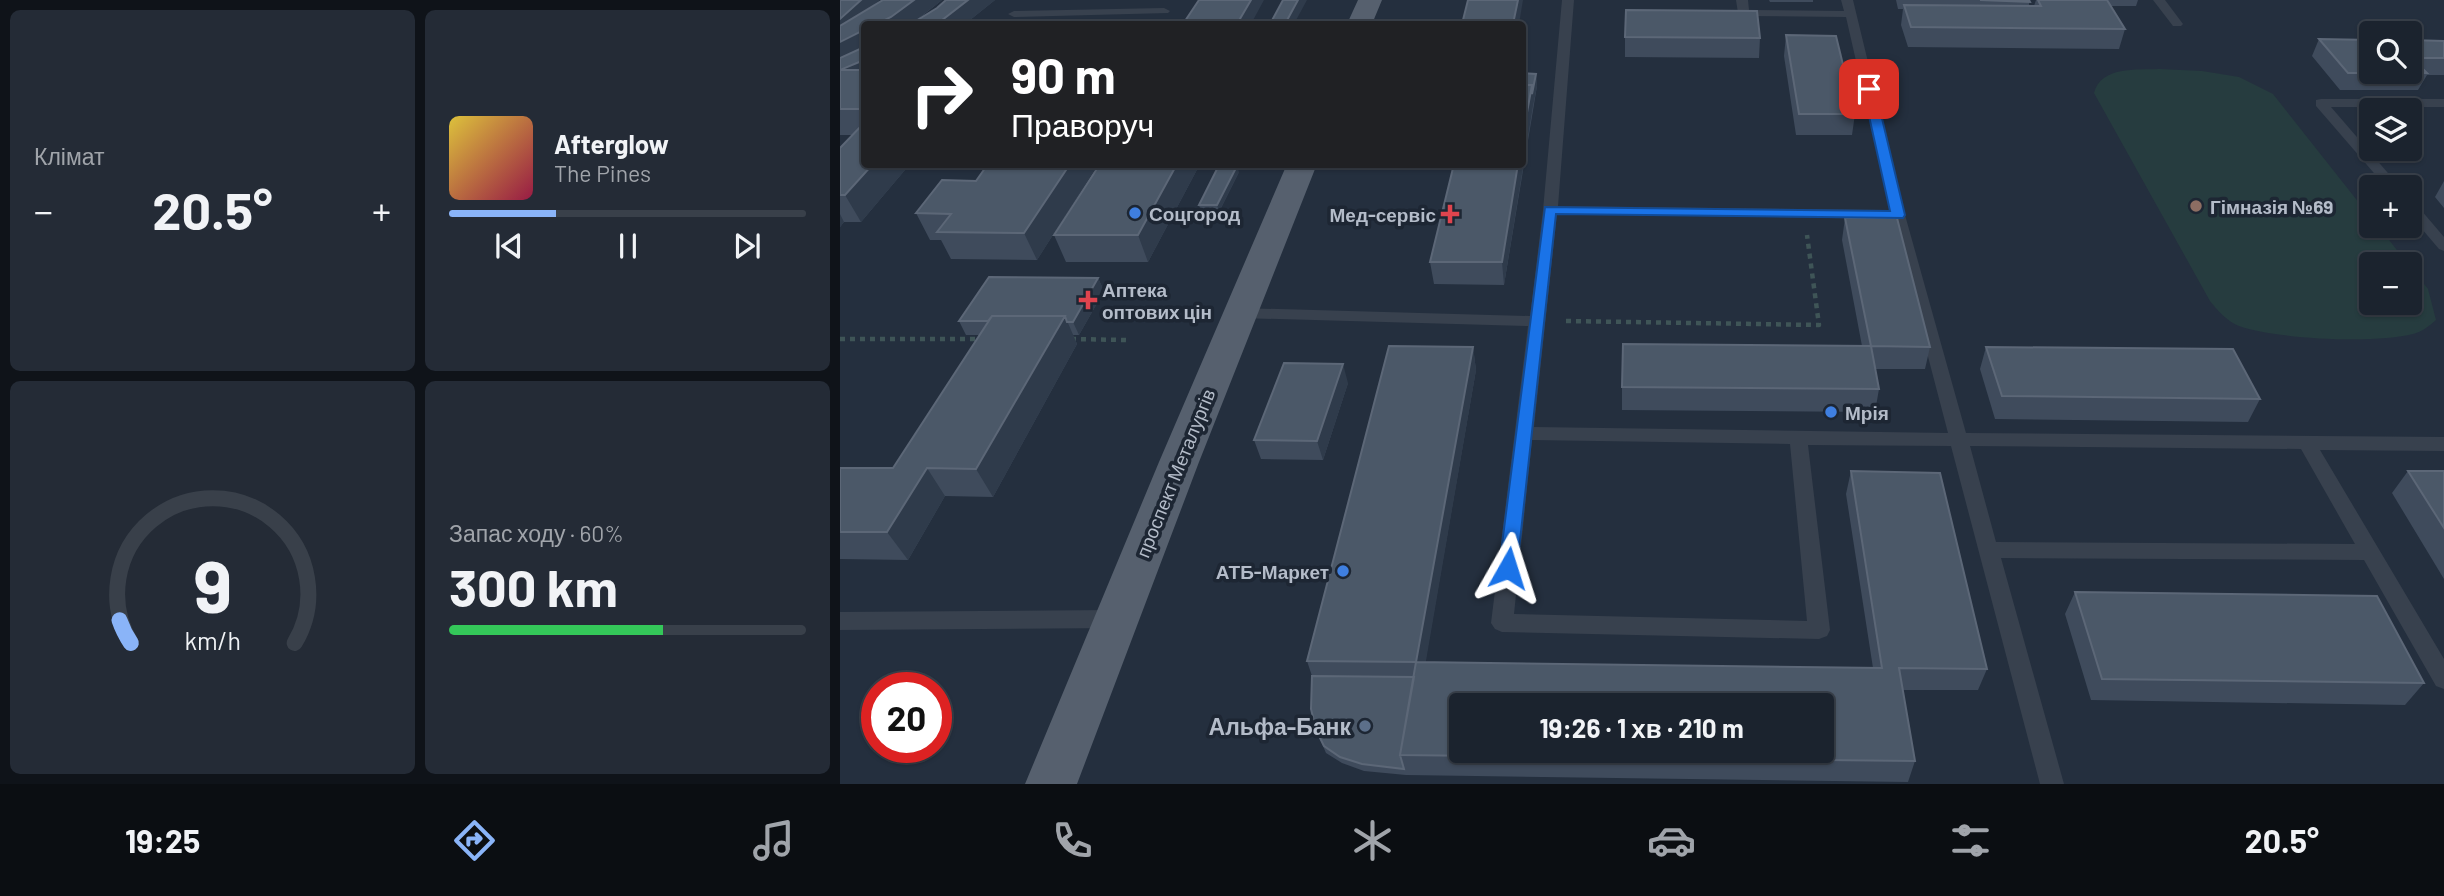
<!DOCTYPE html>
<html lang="uk">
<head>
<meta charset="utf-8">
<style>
	body { margin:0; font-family:Barlow,sans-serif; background:#242b36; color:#f1f3f6; height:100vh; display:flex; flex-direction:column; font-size:26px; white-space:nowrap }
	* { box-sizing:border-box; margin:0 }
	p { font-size:23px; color:#a0a4aa }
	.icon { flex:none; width:38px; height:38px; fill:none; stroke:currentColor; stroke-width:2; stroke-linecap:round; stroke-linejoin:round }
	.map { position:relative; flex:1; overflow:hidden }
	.panel { display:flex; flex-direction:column; gap:10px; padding:10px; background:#0f1319; width:840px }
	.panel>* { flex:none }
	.top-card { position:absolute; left:21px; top:21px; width:665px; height:147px; border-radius:7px; box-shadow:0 2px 5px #0004,0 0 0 2px #39404a; background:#202124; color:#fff; overflow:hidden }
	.controls { position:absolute; left:1519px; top:21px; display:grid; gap:14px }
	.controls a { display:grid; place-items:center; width:63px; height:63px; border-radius:7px; background:#1b232e; box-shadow:0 2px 5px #0004,0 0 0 2px #39404a; font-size:35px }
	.speed { position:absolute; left:21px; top:672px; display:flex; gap:14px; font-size:35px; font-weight:700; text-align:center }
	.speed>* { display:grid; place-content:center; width:91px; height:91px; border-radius:50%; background:#1b232e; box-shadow:0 2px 5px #0004,0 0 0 2px #39404a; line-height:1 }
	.speed .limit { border:10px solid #d22; background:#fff; color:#111 }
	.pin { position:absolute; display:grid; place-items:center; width:60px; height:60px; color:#fff; margin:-30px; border-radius:14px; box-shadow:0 4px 10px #0006 }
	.me { position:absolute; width:77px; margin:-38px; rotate:6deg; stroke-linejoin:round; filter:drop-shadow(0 0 5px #0008) }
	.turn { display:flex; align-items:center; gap:24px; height:147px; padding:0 35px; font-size:32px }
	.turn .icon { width:91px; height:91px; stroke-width:2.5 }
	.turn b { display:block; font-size:49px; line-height:60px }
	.big { font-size:52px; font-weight:700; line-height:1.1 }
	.panel .tile { flex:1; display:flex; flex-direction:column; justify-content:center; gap:10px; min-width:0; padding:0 24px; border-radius:10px; background:#242b36 }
	.panel .dial { align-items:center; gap:0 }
	.dial svg { height:182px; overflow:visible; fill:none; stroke:#39404a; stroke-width:7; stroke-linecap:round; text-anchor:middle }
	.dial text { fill:#f1f3f6; stroke:none }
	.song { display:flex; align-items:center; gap:21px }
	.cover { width:84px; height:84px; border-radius:10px; background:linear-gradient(135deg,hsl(50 70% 55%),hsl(340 70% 35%)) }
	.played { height:7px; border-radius:4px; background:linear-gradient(90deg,#8ab4f8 30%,#39404a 30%) }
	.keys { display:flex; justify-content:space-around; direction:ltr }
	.heat { display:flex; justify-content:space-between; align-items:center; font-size:38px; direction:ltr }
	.charge { height:10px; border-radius:5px; background:linear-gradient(90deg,#34c759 60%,#39404a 0) }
	.panel .tiles { flex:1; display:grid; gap:10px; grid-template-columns:repeat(2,1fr) }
	.trip { position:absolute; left:609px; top:693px; width:385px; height:70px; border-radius:7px; background:#1b232e; box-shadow:0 2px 5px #0004,0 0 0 2px #39404a; font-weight:700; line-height:70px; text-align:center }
	.dock { display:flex; height:112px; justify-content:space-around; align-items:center; background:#0b0e12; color:#a0a4aa }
	.dock .icon { width:49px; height:49px }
	.dock .active { color:#8ab4f8 }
	.dock b { font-size:32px; color:#f1f3f6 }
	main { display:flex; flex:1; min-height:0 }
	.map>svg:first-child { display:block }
	.green { fill:#263c3f }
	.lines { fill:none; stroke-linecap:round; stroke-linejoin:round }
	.path { stroke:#3f5557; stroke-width:4.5; stroke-dasharray:5 5; stroke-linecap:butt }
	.lane { fill:#38414e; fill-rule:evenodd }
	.primary { fill:#56606e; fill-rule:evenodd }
	.wall { fill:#3f4b5c }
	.shaded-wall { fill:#2f3b4b }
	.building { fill:#4b5868; stroke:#5c6777; stroke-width:2; fill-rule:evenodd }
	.route { fill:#1a73e8; stroke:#114b97; stroke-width:2 }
	.education-dot { fill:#8d6e63; stroke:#1d2633; stroke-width:2.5 }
	.shop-dot { fill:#3f7fe0; stroke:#1d2633; stroke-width:2.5 }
	.health-dot { fill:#e0444e; stroke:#1d2633; stroke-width:2.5 }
	.service-dot { fill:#5c6f8a; stroke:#1d2633; stroke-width:2.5 }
	.labels { text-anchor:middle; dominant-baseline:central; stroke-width:7; stroke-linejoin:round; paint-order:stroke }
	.poi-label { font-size:19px; font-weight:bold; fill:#b4bcc9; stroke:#1d2633; text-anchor:start }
	.street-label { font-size:19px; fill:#b4bcc9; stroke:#1d2633 }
	.near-poi-label { font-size:23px; font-weight:bold; fill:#b4bcc9; stroke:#1d2633; text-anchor:end }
</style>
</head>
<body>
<main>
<section class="panel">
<div class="tiles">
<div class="tile"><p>Клімат</p>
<div class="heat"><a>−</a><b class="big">20.5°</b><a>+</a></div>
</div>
<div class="tile">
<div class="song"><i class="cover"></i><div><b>Afterglow</b><p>The Pines</p></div></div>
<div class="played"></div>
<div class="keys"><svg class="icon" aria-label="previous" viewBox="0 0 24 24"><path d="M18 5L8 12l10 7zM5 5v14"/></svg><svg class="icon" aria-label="pause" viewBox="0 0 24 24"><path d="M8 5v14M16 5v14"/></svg><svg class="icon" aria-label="next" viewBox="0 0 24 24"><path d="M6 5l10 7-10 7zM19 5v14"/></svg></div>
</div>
<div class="tile dial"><svg viewBox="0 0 100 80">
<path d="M14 69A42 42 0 1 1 86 69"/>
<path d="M14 69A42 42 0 0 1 9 59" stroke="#8ab4f8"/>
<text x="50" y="56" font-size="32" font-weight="700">9</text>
<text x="50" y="72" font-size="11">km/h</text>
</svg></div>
<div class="tile"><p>Запас ходу · 60%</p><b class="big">300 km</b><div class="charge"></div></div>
</div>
</section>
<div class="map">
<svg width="1604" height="784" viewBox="0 0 1604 784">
	<rect width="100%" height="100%" fill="#242f3e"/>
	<path class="green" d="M 1319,69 L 1362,71 L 1399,77 L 1433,94 L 1531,218 L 1531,226 L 1538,226 L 1568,264 L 1531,264 L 1531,303 L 1570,303 L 1570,266 L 1588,289 L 1596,320 C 1589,326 1582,332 1573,334 C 1535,344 1436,339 1399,326 C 1387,321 1378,311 1370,301 L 1254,93 C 1261,66 1297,70 1319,69 Z"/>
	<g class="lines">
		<path class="path" d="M 726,321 L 979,325 L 967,235
			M 0,339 L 141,339
			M 231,339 L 286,340"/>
		<path class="lane" d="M 722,0 L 734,0 L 718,206 L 1050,210 L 1006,17 L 904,16 L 898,13 L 896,0 L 908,0 L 909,10 L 1004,11 L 1001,0 L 1013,0 L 1065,215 L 1126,433 L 1604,437 L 1604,451 L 1480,450 L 1604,659 L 1604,689 L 1596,686 L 1524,560 L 1161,558 L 1224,784 L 1200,784 L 1111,446 L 968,445 L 990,630 L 987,636 L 979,639 L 662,632 L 655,629 L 651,623 L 688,326 L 400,318 L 392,313 L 400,308 L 690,316 L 703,210 ZM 717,214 L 1052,219 L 1108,433 L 694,427 ZM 692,440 L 950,444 L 967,621 L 674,614 ZM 1130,446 L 1461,449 L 1515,544 L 1156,542 Z
			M 1313,0 L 1325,0 L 1343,24 L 1341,26 L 1333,26 Z
			M 324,8 L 330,11 L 328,13 L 174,17 L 168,14 L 174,11 Z
			M 1481,99 L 1604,99 L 1604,107 L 1491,107 L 1560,187 L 1546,187 L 1476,106 L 1476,100 Z
			M 1570,202 L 1575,203 L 1604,237 L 1604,251 L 1599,249 L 1570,215 Z
			M 276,610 L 283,613 L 287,619 L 283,625 L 276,628 L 0,630 L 0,612 Z"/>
		<path class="primary" d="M 518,0 L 542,0 L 532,24 L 507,24 Z
			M 447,164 L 477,164 L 359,462 L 237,784 L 185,784 L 319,462 Z"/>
	</g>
	<path class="wall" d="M 0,0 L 39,0 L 30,8 L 43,0 L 102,0 L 72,24 L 97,8 L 106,0 L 155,0 L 125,24 L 24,24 L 24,164 L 70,164 L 21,222 L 4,222 L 0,227 L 0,148 L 13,135 L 0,135 Z
		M 929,0 L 973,0 L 973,2 L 930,2 Z
		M 1056,0 L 1189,0 L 1189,6 L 1194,6 L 1196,0 L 1298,0 L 1296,6 L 1270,6 L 1285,29 L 1279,49 L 1068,47 L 1061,25 L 1063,9 L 1058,9 Z
		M 946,35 L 1015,114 L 1012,135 L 956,135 L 944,56 Z
		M 785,37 L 920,38 L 919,58 L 785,57 Z
		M 1479,39 L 1604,41 L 1604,75 L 1587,75 L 1578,90 L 1500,90 L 1472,56 Z
		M 682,73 L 696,74 L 697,86 L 664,285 L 594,284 L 590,262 Z
		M 258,164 L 197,260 L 111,259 L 101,240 L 90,240 L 76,213 L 136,181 Z
		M 260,164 L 360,164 L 308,262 L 226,262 L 214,235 Z
		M 399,172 L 379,212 L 361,212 L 359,205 Z
		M 1604,181 L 1604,208 L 1595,197 Z
		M 1005,218 L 1090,347 L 1085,369 L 1035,369 L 1039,389 L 1035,412 L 782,410 L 782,387 L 1022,346 L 1002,240 Z
		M 258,278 L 264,291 L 239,335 L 233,335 L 237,344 L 153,497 L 105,496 L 68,560 L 0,559 L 0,468 L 53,468 L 140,335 L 126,335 L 119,321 Z
		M 633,347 L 636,370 L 585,663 L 1033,668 L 1006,494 L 1011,471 L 1147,669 L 1138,690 L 1062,690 L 1075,761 L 1068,782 L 566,775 L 524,771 L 502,763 L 486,753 L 476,730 L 472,676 L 467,661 Z
		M 1146,347 L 1420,399 L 1408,422 L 1155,419 L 1140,369 Z
		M 508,383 L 483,460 L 421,459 L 414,440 Z
		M 1568,471 L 1604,471 L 1604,579 L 1552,493 Z
		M 1235,592 L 1584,683 L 1565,705 L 1251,700 L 1225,614 Z"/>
	<path class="shaded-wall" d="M 21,0 L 39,0 L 0,36 L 0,19 Z
		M 74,0 L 102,0 L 71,24 L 37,24 Z
		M 128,0 L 155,0 L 125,24 L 97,24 Z
		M 411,0 L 424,0 L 411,24 L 397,24 Z
		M 458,0 L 467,0 L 454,24 L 445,24 Z
		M 678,0 L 683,0 L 679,24 L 673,24 Z
		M 24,30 L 24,51 L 0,63 L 0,42 Z
		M 24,60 L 24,80 L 0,70 Z
		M 696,74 L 697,86 L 693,106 L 692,94 Z
		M 692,85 L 693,106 L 664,285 L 662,262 L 678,164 L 682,164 L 682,140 Z
		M 33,164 L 70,164 L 21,222 L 5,195 Z
		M 230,164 L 258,164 L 197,260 L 184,233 Z
		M 337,164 L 360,164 L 308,262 L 298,235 Z
		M 397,166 L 399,172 L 379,212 L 377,205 Z
		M 0,214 L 4,222 L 0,227 Z
		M 258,278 L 264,291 L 239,335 L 233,322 Z
		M 225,316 L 237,344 L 153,497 L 136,469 Z
		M 633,347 L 636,370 L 582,684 L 576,662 Z
		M 503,364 L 508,383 L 483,460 L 477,441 Z
		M 87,468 L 105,496 L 68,560 L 47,532 Z"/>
	<path class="building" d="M 0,0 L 21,0 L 0,19 Z
		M 43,0 L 74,0 L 51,17 L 37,24 L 24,24 L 24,30 L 0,42 L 0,26 Z
		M 106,0 L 128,0 L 97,24 L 71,24 L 97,8 Z
		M 359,0 L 411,0 L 397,24 L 343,24 Z
		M 443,0 L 458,0 L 445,24 L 430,24 Z
		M 628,0 L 678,0 L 673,24 L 622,24 Z
		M 1140,0 L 1189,0 L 1190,2 Z
		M 1198,0 L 1267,0 L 1285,29 L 1071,27 L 1064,5 L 1201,6 Z
		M 786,10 L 917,11 L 920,38 L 785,37 Z
		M 946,35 L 996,36 L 1015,114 L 959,114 Z
		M 1479,39 L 1531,40 L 1531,72 L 1570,72 L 1570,40 L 1604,41 L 1604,58 L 1572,58 L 1587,73 L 1508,73 Z
		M 24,47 L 24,60 L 0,70 L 0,58 Z
		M 0,70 L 24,70 L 24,108 L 23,109 L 0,109 Z
		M 682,73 L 696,74 L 692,94 L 692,85 L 682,85 Z
		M 682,85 L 692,85 L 682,140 Z
		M 24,123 L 24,164 L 33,164 L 5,195 L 0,195 L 0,148 Z
		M 148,164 L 230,164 L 184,233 L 97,232 L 111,214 L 76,213 L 102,180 L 136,181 Z
		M 260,164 L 337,164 L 298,235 L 214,235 Z
		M 614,164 L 678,164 L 662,262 L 590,262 Z
		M 379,165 L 397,166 L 377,205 L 359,205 Z
		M 1005,218 L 1057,218 L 1090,347 L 1031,346 L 1039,389 L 782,387 L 783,344 L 1031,346 Z
		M 149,277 L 258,278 L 233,322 L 227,322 L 225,316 L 152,316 L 148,321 L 119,321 Z
		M 152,316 L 225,316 L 136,469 L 87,468 L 47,532 L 0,532 L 0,468 L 53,468 Z
		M 549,346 L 633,347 L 576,662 L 1042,668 L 1011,471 L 1100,473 L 1147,669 L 1059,668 L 1075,761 L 560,755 L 576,662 L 467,661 ZM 621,705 L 982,705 L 982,751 L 621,751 Z
		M 1146,347 L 1393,349 L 1420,399 L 1162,396 Z
		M 444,363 L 503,364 L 477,441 L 414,440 Z
		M 1568,471 L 1604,471 L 1604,528 Z
		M 1235,592 L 1537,596 L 1584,683 L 1262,679 Z
		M 472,676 L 574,677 L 560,755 L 564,769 L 522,764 L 500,757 L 484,746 L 476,730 L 471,709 Z"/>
	<path class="route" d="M 1029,86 L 1035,89 L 1065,215 L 1063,218 L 716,214 L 677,568 L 675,574 L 668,576 L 661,574 L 659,568 L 705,207 L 1050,211 L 1023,89 Z"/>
	<circle class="education-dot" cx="1356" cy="206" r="7"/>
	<g class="shop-dot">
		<circle cx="295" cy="213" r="7"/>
		<circle cx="991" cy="412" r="7"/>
		<circle cx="503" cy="571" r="7"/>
	</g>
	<g class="health-dot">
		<path d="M606.5 203.5h7v7h7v7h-7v7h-7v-7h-7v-7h7z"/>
		<path d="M244.5 289.5h7v7h7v7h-7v7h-7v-7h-7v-7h7z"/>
	</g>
	<circle class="service-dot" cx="525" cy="726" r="7"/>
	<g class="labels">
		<g class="poi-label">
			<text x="1370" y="206">Гімназія №69</text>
			<text x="309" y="213">Соцгород</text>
			<text x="596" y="214" text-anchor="end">Мед-сервіс</text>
			<text x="262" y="289">Аптека<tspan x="262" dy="22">оптових цін</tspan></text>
			<text x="1005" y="412">Мрія</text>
			<text x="489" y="571" text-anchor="end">АТБ-Маркет</text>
		</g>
		<g class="street-label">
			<text transform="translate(335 473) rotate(-68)">проспект Металургів</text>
		</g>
		<g class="near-poi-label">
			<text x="511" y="726">Альфа-Банк</text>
		</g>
	</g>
</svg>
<div class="controls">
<a><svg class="icon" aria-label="search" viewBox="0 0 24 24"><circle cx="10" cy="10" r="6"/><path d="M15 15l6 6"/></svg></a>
<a><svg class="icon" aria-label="layers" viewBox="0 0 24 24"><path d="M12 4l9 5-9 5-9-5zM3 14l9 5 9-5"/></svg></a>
<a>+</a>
<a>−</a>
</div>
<div class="speed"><div class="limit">20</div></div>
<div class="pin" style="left:1029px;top:89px;background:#d93025"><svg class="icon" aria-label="arrive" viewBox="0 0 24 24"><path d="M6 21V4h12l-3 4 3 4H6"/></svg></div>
<svg class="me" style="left:668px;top:568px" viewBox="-20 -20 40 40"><path d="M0-17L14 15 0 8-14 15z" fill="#1a73e8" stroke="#fff" stroke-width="4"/></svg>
<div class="trip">19:26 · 1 хв · 210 m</div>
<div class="top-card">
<div class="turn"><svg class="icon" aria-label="right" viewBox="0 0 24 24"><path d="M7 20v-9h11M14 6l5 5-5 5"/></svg><div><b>90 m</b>Праворуч</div></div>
</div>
</div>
</main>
<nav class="dock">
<b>19:25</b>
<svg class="icon active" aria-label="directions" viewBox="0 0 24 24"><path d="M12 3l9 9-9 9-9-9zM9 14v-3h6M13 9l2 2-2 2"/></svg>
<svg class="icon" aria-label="music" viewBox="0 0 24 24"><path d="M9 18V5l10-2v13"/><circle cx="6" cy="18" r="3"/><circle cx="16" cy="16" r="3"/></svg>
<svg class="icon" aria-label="phone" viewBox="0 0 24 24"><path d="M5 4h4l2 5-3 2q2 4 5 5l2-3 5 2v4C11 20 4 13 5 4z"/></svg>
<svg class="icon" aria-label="climate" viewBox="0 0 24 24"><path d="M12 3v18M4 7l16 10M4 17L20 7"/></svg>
<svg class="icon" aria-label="car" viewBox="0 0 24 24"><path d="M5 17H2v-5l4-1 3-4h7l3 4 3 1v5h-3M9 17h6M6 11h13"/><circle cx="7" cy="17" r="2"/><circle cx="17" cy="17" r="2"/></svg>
<svg class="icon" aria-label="filters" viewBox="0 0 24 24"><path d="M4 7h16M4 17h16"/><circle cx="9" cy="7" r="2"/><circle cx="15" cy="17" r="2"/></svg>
<b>20.5°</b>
</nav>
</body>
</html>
